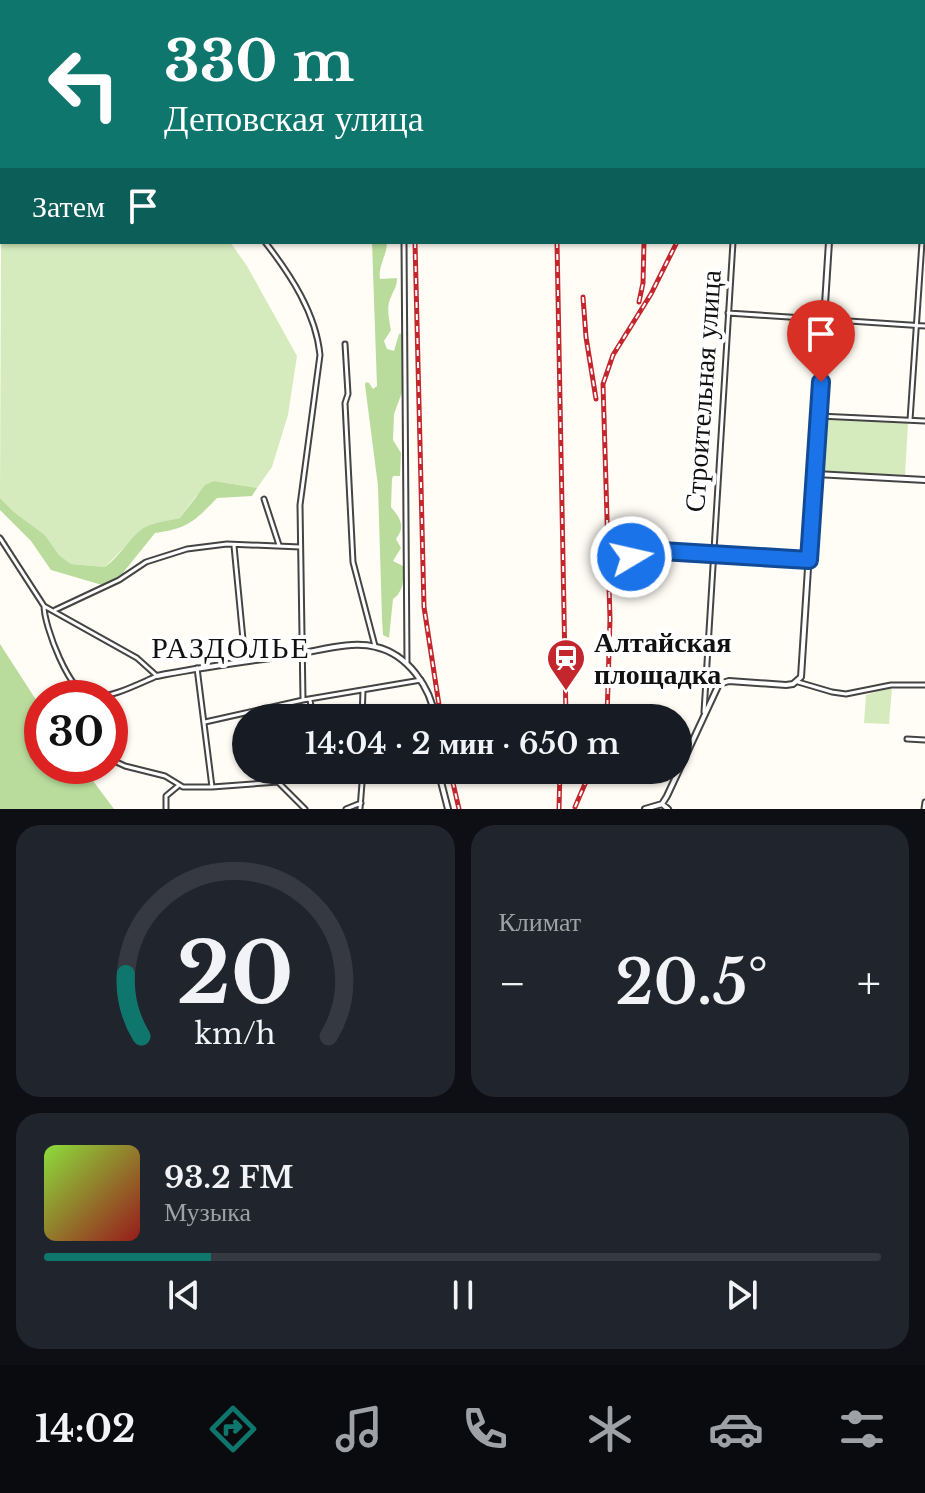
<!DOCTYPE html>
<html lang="ru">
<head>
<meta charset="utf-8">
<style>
	body { margin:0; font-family:"Libre Baskerville",serif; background:#20242c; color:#f1f3f6; height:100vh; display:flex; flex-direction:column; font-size:30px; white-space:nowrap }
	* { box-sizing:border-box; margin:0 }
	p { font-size:26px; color:#9ea1a6 }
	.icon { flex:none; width:44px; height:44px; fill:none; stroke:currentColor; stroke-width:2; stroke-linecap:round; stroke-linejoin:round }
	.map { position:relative; height:809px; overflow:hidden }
	.details { display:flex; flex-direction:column; gap:16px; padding:16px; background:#0d0f14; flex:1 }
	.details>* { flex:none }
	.hud { position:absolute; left:0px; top:0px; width:926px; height:244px; box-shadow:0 2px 6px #0004; background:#0f766e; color:#fff; overflow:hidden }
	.speed { position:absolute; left:24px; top:680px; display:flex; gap:16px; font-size:40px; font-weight:700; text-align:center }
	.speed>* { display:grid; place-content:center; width:104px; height:104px; border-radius:50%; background:#171b24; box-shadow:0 2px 6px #0004; line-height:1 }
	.speed .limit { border:12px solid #d22; background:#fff; color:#111 }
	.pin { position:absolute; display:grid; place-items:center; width:68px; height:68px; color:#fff; margin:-82px -34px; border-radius:50% 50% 50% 0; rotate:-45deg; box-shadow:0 0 8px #0007 }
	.pin .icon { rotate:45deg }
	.me { position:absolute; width:88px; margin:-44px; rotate:81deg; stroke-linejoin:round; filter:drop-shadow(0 0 6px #0008) }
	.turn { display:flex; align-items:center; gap:28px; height:168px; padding:0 32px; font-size:36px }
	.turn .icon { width:104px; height:104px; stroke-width:2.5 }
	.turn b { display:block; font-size:56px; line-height:68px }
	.then { display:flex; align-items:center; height:76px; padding:0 32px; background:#0003; gap:16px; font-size:30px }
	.big { font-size:60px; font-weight:600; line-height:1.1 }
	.details .widget { flex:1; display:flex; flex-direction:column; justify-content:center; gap:12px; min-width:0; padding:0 28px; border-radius:24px; background:#20242c }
	.details .dial { align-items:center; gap:0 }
	.dial svg { height:208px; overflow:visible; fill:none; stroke:#363941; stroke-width:7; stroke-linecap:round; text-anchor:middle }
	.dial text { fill:#f1f3f6; stroke:none }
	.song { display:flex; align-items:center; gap:24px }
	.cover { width:96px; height:96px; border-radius:12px; background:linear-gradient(135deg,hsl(90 70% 55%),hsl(0 70% 35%)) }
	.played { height:8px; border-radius:4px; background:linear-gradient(90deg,#0f766e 20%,#363941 20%) }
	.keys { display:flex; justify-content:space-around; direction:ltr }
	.heat { display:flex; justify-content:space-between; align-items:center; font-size:44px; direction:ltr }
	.details .tiles { flex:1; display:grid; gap:16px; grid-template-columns:1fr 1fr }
	.widget:last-child { grid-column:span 2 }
	.trip { position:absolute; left:232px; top:704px; width:460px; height:80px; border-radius:40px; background:#171b24; box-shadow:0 2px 6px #0004; font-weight:600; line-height:80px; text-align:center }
	.menu { display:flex; height:128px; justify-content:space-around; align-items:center; background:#090b0e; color:#9ea1a6 }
	.menu .icon { width:56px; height:56px }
	.menu .on { color:#0f766e }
	.menu b { font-size:36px; color:#f1f3f6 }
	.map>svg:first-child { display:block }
	.green { fill:#d5ebbd }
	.forest { fill:#b9dc9c }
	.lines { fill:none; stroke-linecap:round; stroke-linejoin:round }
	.minor-casing { stroke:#444; stroke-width:7 }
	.tertiary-casing { stroke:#444; stroke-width:8 }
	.minor { stroke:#fff; stroke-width:3 }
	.tertiary { stroke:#fff; stroke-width:4 }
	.rail-casing { stroke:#c4262e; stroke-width:5 }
	.rail { stroke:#fff; stroke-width:2; stroke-dasharray:6; stroke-linecap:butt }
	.route-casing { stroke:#114b97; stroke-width:20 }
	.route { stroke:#1a73e8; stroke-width:14 }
	.labels { text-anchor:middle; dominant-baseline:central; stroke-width:8; stroke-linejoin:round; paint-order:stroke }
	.street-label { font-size:28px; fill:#111; stroke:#fff }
	.poi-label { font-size:28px; font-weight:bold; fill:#111; stroke:#fff; text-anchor:start }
	.neighbourhood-label { font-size:30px; letter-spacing:2px; fill:#111; stroke:#fff }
</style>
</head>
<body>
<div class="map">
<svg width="925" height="809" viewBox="0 0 925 809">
	<rect width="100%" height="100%" fill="#fffdf5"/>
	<path class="green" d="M 24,0 L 432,0 L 433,2 L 23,2 Z
		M 2,27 L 2,242 L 230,242 L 247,266 L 297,356 L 288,415 L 272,467 L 257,488 L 214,481 L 195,497 L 180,518 L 153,524 L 141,530 L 105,567 L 71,564 L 59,555 L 45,535 L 14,512 L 0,498 Z
		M 827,419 L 908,423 L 905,475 L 824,471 L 821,468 L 824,421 Z
		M 892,687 L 889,724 L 864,723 L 866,695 Z"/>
	<path class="forest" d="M 372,242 L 387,242 C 387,256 378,265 380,279 L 397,278 C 397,287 394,289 391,297 C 386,306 389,320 391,330 L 384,341 L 387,349 L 394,351 L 399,334 L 403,333 L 404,387 L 394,414 L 393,440 L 401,453 L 400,476 L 393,476 L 392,479 L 391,507 C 400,518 406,526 396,539 L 401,548 L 393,561 L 403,566 C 404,578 404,592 393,599 L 389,638 L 383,635 L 382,618 L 378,486 L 365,385 L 366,382 L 369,383 L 373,389 L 377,386 Z
		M 214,481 L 257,488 L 252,496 L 217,498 C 195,521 187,529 155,533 L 122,574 L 102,585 L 51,570 L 31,541 L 0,510 L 0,498 L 14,512 L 45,535 L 59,555 L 71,564 L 105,567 C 120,556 128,540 142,529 C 153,522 167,521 180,518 L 205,485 Z
		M 0,644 L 42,709 L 42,766 L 82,766 L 114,809 L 0,809 Z"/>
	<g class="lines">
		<defs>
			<path id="minor" d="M 646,0 L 650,2
				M 760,2 L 760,0
				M 924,16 L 925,16
				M 924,213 L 925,198
				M 265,242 C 290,274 316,313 320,355 L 300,505 L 303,700
				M 404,242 L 407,662
				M 728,313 L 925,326
				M 345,344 L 348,394 L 345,403 L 353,562 L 375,646
				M 819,416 L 925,421
				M 910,420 L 922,242
				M 264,499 L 279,545
				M 0,538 L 44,606 L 137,658 L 157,676 C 138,684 112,698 91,697 C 70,695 44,626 44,606
				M 234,546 L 245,660
				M 631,557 L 645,550 L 809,560
				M 55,610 L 119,580 L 146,562 L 187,549 L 227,544 L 300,547
				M 197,668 L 212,787
				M 707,677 L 722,682
				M 798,682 L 832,692 L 846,694 L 891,685 L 925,685
				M 310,700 L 313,718
				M 704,712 L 733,242
				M 362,718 L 363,691
				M 205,722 L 303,700 L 421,680
				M 907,739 L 925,740
				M 110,759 L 125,766 L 165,776 L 183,787 L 212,787 L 278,782 L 297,770
				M 278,782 L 305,809
				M 166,809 L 166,796 L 178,786
				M 346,809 L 361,803
				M 360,809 L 363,770
				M 924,809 L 925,802"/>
			<path id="tertiary" d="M 844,2 L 844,0
				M 816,474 L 925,480
				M 157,676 C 206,666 254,661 303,653 C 325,649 353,641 376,647 C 407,654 431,687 435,718
				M 438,770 L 448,809
				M 662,804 L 668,809
				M 645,809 L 662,804 L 667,796 L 719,684 L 729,681 L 786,685 L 793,684 L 801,677 L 829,242"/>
		</defs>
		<use href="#minor" class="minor-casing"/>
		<use href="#tertiary" class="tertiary-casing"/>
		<use href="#minor" class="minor"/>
		<use href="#tertiary" class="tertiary"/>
		<defs>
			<path id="rail" d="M 488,0 L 489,2
				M 515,0 L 516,2
				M 531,0 L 532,2
				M 443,2 L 443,0
				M 548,2 L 548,0
				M 561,2 L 561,0
				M 415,242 L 424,607 L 441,718
				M 557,242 L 566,718
				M 583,297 L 586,337 L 596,399
				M 639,302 L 643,283 L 644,242
				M 607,718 L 610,619 L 603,384 L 613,355 L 651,294 L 677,242
				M 450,770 L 459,809
				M 575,807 L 591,770
				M 559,809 L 560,770"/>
		</defs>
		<use href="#rail" class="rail-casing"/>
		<use href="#rail" class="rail"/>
	</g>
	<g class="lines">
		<defs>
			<path id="route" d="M 631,557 L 645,550 L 809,560 L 821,382"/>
		</defs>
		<use href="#route" class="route-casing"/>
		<use href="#route" class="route"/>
	</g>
	<defs>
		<symbol id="station-pin" viewBox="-11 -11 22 30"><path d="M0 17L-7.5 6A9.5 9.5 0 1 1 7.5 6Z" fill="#c4262e" stroke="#fff"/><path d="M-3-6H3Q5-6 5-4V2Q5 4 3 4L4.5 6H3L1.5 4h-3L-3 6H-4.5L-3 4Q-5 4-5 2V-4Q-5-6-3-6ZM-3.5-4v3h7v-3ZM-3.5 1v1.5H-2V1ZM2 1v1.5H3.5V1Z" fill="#fff"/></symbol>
	</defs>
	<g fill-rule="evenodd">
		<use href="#station-pin" x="544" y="636" width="44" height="60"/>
	</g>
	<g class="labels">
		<g class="street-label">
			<text transform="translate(703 391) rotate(-86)">Строительная улица</text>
		</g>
		<g class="poi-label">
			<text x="594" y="642">Алтайская<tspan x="594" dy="32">площадка</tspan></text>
		</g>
		<g class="neighbourhood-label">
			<text x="231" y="647">РАЗДОЛЬЕ</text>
		</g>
	</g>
</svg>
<div class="speed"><div class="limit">30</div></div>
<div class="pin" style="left:821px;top:382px;background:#d93025"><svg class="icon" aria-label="arrive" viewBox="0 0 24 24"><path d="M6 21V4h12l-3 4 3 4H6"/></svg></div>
<svg class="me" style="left:631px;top:557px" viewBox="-20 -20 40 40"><circle r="17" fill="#1a73e8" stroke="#fff" stroke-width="3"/><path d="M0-11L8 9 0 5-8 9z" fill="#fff"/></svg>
<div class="trip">14:04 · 2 мин · 650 m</div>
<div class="hud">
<div class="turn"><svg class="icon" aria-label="left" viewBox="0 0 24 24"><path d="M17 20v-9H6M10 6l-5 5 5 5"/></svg><div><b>330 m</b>Деповская улица</div></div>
<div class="then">Затем<svg class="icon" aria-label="arrive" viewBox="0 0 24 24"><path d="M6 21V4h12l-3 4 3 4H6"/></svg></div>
</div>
</div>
<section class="details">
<div class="tiles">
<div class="widget dial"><svg viewBox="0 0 100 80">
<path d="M14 69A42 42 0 1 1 86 69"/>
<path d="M14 69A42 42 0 0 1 8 45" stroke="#0f766e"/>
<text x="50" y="56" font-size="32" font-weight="700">20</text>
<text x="50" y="72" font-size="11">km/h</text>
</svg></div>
<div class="widget"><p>Климат</p>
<div class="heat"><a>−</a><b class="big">20.5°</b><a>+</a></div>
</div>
<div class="widget">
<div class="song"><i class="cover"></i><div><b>93.2 FM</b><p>Музыка</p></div></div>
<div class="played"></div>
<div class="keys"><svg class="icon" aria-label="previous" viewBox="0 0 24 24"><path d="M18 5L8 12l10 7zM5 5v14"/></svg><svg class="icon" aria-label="pause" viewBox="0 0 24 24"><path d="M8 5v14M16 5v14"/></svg><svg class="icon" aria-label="next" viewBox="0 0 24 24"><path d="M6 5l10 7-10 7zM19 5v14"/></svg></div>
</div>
</div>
</section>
<nav class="menu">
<b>14:02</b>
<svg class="icon on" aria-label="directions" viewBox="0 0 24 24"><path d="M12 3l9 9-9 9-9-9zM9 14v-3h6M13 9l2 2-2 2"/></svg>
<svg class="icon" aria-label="music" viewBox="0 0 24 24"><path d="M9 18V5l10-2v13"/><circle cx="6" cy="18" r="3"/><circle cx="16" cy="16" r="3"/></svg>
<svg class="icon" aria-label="phone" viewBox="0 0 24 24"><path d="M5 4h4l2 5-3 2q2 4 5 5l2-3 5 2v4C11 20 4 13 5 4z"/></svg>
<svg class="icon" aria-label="climate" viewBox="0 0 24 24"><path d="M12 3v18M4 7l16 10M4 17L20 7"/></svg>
<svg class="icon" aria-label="car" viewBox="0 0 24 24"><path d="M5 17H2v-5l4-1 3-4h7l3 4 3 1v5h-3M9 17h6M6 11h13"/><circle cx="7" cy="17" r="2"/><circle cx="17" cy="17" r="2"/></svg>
<svg class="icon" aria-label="filters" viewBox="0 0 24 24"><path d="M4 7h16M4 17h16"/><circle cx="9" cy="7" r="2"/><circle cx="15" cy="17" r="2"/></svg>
</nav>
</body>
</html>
